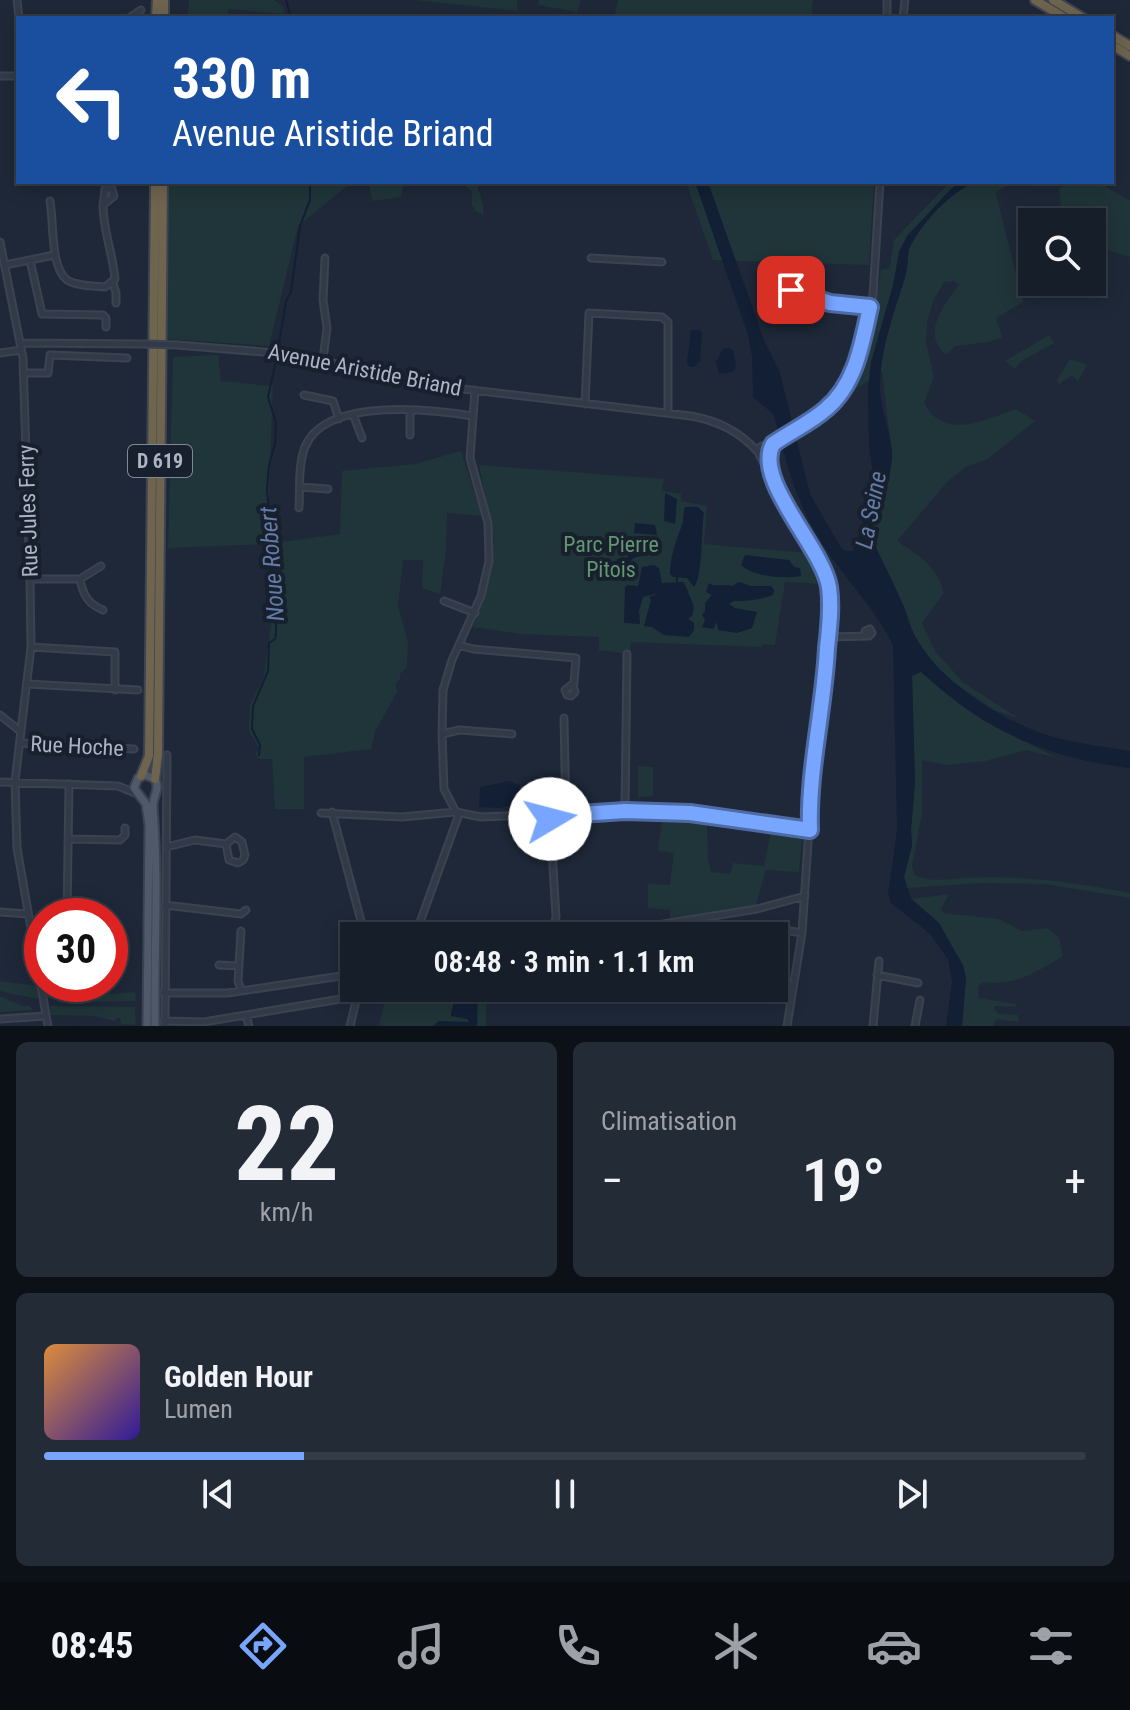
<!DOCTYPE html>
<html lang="fr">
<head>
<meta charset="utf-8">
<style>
	body { margin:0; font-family:"Roboto Condensed",sans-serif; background:#232b36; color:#f1f3f6; height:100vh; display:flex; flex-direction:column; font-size:30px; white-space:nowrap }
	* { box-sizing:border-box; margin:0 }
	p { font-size:26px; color:#9ea2a8 }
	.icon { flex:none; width:44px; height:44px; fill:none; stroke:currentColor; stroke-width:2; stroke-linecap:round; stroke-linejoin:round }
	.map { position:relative; height:1026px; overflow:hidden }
	.details { display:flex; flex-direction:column; gap:16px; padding:16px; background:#0c1017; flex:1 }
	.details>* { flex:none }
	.guide { position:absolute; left:16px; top:16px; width:1098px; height:168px; border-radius:0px; box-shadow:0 4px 20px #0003,0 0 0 2px #353c47; background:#1a4fa0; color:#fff; overflow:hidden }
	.tools { position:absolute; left:1018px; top:208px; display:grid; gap:16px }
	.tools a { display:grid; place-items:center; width:88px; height:88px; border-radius:0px; background:#161e2a; box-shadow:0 4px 20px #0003,0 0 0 2px #353c47; font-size:40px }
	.speed { position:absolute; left:24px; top:898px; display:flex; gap:16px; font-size:40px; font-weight:700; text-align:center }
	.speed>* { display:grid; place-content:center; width:104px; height:104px; border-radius:50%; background:#161e2a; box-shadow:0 4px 20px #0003,0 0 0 2px #353c47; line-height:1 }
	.speed .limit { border:12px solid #d22; background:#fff; color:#111 }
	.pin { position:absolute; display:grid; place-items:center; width:68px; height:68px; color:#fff; margin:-34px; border-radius:16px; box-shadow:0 4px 12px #0006 }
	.me { position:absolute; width:88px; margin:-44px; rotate:82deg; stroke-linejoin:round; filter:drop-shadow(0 0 6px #0008) }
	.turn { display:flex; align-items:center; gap:28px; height:168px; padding:0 24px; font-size:36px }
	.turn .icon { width:104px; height:104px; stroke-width:2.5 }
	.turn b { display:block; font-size:56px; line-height:68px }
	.big { font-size:60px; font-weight:600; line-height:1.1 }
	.details .tile { flex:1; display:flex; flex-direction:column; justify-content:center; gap:12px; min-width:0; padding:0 28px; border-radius:12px; background:#232b36 }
	.details .dial { align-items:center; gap:0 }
	.dial b { font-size:104px; line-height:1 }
	.song { display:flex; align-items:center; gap:24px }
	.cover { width:96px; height:96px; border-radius:12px; background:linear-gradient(135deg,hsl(30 70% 55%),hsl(250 70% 35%)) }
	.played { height:8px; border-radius:4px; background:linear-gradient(90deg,#78a5fe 25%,#353c47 25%) }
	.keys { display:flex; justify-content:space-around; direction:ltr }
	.heat { display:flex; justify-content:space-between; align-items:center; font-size:44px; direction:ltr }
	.details .tiles { flex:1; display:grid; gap:16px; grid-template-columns:1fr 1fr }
	.tile:last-child { grid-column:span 2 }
	.trip { position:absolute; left:340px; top:922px; width:448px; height:80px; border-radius:0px; background:#161e2a; box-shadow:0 4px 20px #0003,0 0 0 2px #353c47; font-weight:600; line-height:80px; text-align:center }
	.tab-bar { display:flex; height:128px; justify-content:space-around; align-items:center; background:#090c11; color:#9ea2a8 }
	.tab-bar .icon { width:56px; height:56px }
	.tab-bar .active { color:#78a5fe }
	.tab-bar b { font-size:36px; color:#f1f3f6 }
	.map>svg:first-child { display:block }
	.green { fill:#203539 }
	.water { fill:#121f35 }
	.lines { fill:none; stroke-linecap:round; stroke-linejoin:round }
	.stream { stroke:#121f35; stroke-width:2 }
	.minor-casing { stroke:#3b4352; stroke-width:9 }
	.major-casing { stroke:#3b4352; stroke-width:11 }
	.highway-casing { stroke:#3d4453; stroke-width:12 }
	.minor { stroke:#323a48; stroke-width:5 }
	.major { stroke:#505969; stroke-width:7 }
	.highway { stroke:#6f644e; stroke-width:8 }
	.minor-bridge-casing { stroke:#3b4352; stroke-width:9; stroke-linecap:butt }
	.minor-bridge { stroke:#323a48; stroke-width:5 }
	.route-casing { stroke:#4e6ba5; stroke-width:20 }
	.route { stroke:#78a5fe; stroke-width:14 }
	.labels { text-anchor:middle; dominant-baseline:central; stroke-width:8; stroke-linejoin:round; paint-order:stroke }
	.shield { fill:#181f2d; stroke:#808797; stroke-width:2 }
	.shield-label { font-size:20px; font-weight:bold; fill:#acb4c5 }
	.street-label { font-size:22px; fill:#acb4c5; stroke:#181f2d }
	.park-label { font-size:22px; fill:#629771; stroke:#181f2d }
	.water-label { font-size:24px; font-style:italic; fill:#627ca7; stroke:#181f2d }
</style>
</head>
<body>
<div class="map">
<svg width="1130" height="1026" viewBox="0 0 1130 1026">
	<rect width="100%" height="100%" fill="#1e2838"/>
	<path class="green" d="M 189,0 L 274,0 L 283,6 L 284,14 L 229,9 L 226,18 L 171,18 L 171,16 L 188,14 Z
		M 415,0 L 517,0 L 518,11 Z
		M 539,0 L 581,0 L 577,12 L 538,5 Z
		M 618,0 L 813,0 L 811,18 L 614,18 Z
		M 169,182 L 352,182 L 298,226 L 269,346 L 167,339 Z
		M 369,182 L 404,182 L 401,197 L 372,201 Z
		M 468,182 L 478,182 C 477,194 485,201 483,214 L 477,212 L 472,206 L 472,191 L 467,187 Z
		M 686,182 L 874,182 L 869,265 L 713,260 Z
		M 950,182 L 1011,182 L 996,193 L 1023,302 L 996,318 L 1002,337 L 989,342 L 955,346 L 946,355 C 921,334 943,306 959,285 L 954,281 L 944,282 L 934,299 L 927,322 L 926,342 L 934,377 L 924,403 C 945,442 986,419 1016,409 L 1035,421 L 988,459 L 966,467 L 947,482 L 897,541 C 920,557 936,564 944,593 L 922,623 L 935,651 L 964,683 L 1020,719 L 994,710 L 955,683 L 933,664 L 914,635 L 904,608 L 870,535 L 886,494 L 892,455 L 882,371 L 851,393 L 871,338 L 881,270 L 890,268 L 894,240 Z
		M 1074,182 L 1098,182 L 1130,201 L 1130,257 L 1092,246 L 1092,222 L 1063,222 L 1059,188 Z
		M 1049,335 L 1054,343 L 1020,362 L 1015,369 L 1005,361 Z
		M 218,355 L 221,381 L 273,386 L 267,544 L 340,534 L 342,471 L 415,464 L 461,451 L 482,516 L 447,513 L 446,551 L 440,594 L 422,588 L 423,560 L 403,560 L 398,606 L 408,642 L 407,667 L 400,674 L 400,678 L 395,686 L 398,690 L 375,732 L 371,749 L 304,757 L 304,809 L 275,809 L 272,759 L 259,759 L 256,754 L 259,748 L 249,731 L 250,705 L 264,676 L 274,602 L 267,544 L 168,548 L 173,357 Z
		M 1070,359 L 1087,365 L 1078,381 L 1072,375 L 1059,384 L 1057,380 Z
		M 479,465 L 664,479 L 662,491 L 681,494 L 681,501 L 707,506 L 704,544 L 808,553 L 820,584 L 785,582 L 775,645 L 762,644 L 761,647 L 631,642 L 630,654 L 599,650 L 599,637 L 522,634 L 473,627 L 485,597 L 494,539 Z
		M 916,672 L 921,672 L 981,719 L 1057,758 L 1027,750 L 985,761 L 947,765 L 922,760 L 922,814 L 912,866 L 914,874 C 928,883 947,879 963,878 C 1020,875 1074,882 1130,893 L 1130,898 L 1045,884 L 983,883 L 907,888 L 904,877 L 912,845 L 911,829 L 915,782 L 912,676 Z
		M 638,766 L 653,767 L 653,796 L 638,797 Z
		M 663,817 L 707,820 L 708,860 L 711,872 L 730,874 L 733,863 L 764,866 L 771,830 L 797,835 L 802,839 L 799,872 L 766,870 L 756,905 L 670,920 L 670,910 L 648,908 L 648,884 L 670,885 L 674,853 L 659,851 L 658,848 Z
		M 949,894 L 941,909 L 943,913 L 999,919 L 1022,931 L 1048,928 L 1059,938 L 1063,956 C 1035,973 1016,986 982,982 L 978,987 L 979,998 L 1016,1004 L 1017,1007 L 995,1006 L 994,1009 L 998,1014 L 1018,1015 L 1019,1022 L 996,1019 L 993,1026 L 962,1026 L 966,978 L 941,925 L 912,899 Z
		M 0,981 L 38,986 L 40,995 L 37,999 L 0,991 Z
		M 479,988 L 486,988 L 486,1026 L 379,1026 L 384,1004 Z
		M 49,992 L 97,995 L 135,992 L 136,1001 L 100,1002 L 47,998 Z
		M 0,996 L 22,1006 L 30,1006 L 33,1010 L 0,1012 Z
		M 50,1006 L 135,1007 L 136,1025 L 121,1024 L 120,1018 L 116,1018 L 115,1021 L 95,1016 L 51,1015 Z"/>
	<path class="water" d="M 695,182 L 708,182 L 764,340 L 780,373 L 810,494 L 840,546 L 845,551 L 853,551 L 869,505 L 873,474 L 869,447 L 868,388 L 871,362 L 893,285 L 899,252 L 907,236 L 951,189 L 960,182 L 976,182 C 950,192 924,221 911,245 C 906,253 909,265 906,274 C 895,311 880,348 880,387 C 880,411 893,435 892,459 C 889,486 880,510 870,535 C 881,559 894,583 904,607 C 908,617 910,627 915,636 C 939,682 1007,725 1057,738 C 1081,744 1106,747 1130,751 L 1130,768 C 1045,758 984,730 921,672 L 912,676 L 915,782 L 911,829 L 912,845 L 904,877 L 911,899 L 938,922 L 963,965 L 966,978 L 962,1026 L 946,1026 L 952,982 L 948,959 L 929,933 L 891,903 L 888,894 L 897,830 L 893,645 C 876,610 852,587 830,555 C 799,511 788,471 775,419 L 772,413 L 753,397 L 752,356 L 748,335 Z
		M 691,330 L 699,330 L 702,333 L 700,361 L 694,367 L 689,367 L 687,362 Z
		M 729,348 L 733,350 L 736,366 L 734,371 L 723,374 L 719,373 L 716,362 L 723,349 Z
		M 665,493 L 677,499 L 675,524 L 664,521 Z
		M 685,507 L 698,507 L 704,513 C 701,531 703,576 694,587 L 687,578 L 673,577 L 670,574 C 670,557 676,541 681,528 C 684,522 683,513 685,507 Z
		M 635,523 L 655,525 L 657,535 L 634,533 Z
		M 649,543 L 657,547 L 657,552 C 636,560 632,550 624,576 L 614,575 L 617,559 L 627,558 L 632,546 Z
		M 745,555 L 789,560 L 794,567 L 800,568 L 801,576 C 785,579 753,577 741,565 Z
		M 654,565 L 659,568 L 662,583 L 683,582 L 685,584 L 694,607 L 692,616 L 688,619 L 694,623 L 694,630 L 689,637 L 664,635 L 652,627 L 644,626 L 651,600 L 649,597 L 659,593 L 643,597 L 639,611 L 640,624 L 624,623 L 625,587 L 627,585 L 638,586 L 642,567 Z
		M 739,582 L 751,586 L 771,586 L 774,590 L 773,595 C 758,600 749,601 734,601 L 729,604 L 735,608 L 757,612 L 752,628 L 737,633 L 718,630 L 717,622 L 713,629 L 702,627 L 705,620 L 702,615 L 705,611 L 705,603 L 712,595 L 706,592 L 709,583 C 716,588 723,583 732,586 Z
		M 510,781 L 520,786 L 516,804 L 499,808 L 479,807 L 480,787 Z
		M 467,989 L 478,992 L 477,1026 L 433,1026 L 439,1021 L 469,1022 L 467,1019 L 451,1016 L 451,1013 L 456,995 Z"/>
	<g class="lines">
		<path class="stream" d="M 286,0 L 291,18
			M 278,350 L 286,301 L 291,292 L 300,226 L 310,200 L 310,182
			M 677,582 L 677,577
			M 259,755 L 260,745 L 252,729 L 253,706 L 268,671 L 269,643 L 275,639 L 276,634 L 276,592 L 267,555 L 270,524 L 267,490 L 269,465 L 275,444 L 276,423 L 268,397 L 277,356"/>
		<defs>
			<path id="minor" d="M 17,0 L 19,18
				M 887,0 L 887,18
				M 129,18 L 141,10
				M 903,18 L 905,0
				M 0,76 L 18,76
				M 50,201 C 54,222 50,267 67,280 C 76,286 94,286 105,287 L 115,279 C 113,254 103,231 103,205 L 114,196 L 112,189 L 105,189 L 103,205
				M 0,242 L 23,358 L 30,579 L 31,647 L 15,781 L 17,848 L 48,1026
				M 591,258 L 662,262
				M 30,260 L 42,314 L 103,315 L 106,318 L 106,327
				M 5,265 L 54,255
				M 113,283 L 116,293 L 116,303
				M 830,303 L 791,312 L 787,309 L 784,296 L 791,290 L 830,303 L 870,307
				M 21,343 L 145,344
				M 177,345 L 301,355 L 413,383 L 691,416 C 718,421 739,431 758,452
				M 0,353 L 21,350
				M 323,359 L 327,328 L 323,300 L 325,258
				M 23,373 L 48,373 L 50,355 L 127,358
				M 475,390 L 470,458 L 488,523 L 489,561 L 481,596 L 452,660 L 443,690 L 442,734 L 444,789 L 456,812 L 481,817 L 625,811 L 690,813 L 810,830
				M 304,395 L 333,401 L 339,419
				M 585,404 L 589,313 L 662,317 L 668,322 L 668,413
				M 353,414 L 362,438
				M 410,435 L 410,411
				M758.5 451a5.5 5.5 0 1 1 11 0a5.5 5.5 0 1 1-11 0Z
				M 767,446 L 826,409 L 849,380 L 873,295 L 880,182
				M 759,454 L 825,574 L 829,596 L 826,668 L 810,813 L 802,933 L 787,1026
				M 300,487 L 328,489
				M 299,508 C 300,489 298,465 305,447 C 325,397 431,409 472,416
				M 30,579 L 80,579 L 101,566
				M 80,579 C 83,595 88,604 103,610
				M 444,601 L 475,613
				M 828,637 L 869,636 L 872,633 L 870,629 L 865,631 L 867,636
				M 459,645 L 473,649 L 576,658 L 574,683 L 565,690 L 567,695 L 571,696 L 575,692 L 573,685
				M 31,647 L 115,652 L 115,690
				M 27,684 L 138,690
				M 0,715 L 20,731
				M 564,718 L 566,815
				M 442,734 L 459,730 L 512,734
				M 20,743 L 134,749
				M 0,782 L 118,786 L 135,793
				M 625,811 L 627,654
				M 332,812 L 365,936
				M 321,813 L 402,817 L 455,812
				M 550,816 L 556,917 L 552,936
				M 69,839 L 120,840 L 125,835 L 125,828
				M 166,847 L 195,840 L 226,844 L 235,837 L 242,842 L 245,855 L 243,860 L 238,863 L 229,860 L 226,844
				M 165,905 L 241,914 L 246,910
				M 0,912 L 28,914
				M 67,916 L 69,784
				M 415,936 L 458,817 L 457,813
				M 589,936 L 757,909 L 805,896
				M 708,936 L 772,928 L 802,933
				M 110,940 L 111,940
				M 32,941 L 42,940
				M 219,965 L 238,966
				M 877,975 L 918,983
				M 241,990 L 238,981 L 241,931
				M 163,993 L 228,993 L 354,974
				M 246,1015 L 249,1026
				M 0,1019 L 46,1016
				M 164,1021 L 204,1022 L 406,988
				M 165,1026 L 167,755
				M 350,1026 L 357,997
				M 873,1026 L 879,961
				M 915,1026 L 920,1000"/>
			<path id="major" d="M 147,1026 L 149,825 L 146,804 L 134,788 L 138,778 L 145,775 L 155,779 C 161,790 152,796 153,808 C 159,880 154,953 155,1026"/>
			<path id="highway" d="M 1035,0 L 1065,18
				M 1053,0 L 1083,18
				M 156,18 L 157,0
				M 164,18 L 164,0
				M 1112,35 L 1130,46
				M 1112,45 L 1130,56
				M 141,776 L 149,756 L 155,182
				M 155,779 L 158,754 L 163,182"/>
		</defs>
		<use href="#minor" class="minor-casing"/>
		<use href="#major" class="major-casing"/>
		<use href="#highway" class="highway-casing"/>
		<use href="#minor" class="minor"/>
		<use href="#major" class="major"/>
		<use href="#highway" class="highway"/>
		<defs>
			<path id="minor-bridge" d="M 145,344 L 177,345"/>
		</defs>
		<use href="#minor-bridge" class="minor-bridge-casing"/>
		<use href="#minor-bridge" class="minor-bridge"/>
	</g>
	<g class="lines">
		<defs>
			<path id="route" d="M 550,819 L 550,816 L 625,811 L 690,813 L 810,830 C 808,770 824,709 827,648 C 829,629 832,607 829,587 C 823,548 753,480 773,444 C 790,432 810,423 826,409 C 856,384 862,343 870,307 L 830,303 L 791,290"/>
		</defs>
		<use href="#route" class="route-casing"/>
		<use href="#route" class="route"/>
	</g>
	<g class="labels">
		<rect class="shield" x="128" y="445" width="64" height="32" rx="6"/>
		<g class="shield-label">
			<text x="160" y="461">D 619</text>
		</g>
		<g class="street-label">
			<text transform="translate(365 370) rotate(11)">Avenue Aristide Briand</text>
			<text transform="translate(28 511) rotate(-92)">Rue Jules Ferry</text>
			<text transform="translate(77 746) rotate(3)">Rue Hoche</text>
		</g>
		<g class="park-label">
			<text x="611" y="544">Parc Pierre<tspan x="611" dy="25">Pitois</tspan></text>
		</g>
		<g class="water-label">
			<text transform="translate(871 510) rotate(-79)">La Seine</text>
			<text transform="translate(272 564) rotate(-94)">Noue Robert</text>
		</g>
	</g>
</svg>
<div class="tools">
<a><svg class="icon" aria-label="search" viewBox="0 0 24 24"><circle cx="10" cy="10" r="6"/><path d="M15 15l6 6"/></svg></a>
</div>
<div class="speed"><div class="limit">30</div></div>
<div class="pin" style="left:791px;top:290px;background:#d93025"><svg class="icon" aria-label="arrive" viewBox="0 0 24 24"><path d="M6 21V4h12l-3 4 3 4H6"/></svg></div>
<svg class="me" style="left:550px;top:819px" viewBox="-20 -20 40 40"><circle r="19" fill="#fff"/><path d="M0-13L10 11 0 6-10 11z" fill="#78a5fe"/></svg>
<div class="trip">08:48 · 3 min · 1.1 km</div>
<div class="guide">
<div class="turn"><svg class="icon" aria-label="left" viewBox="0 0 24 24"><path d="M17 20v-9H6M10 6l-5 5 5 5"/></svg><div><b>330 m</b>Avenue Aristide Briand</div></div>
</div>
</div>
<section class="details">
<div class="tiles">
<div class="tile dial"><b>22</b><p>km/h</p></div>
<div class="tile"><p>Climatisation</p>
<div class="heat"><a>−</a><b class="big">19°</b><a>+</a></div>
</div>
<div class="tile">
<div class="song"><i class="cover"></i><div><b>Golden Hour</b><p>Lumen</p></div></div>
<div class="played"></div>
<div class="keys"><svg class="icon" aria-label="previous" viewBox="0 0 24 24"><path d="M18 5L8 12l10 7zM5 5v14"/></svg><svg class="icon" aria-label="pause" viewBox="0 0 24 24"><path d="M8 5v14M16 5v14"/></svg><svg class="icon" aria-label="next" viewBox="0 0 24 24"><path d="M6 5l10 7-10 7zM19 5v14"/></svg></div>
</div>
</div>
</section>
<nav class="tab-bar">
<b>08:45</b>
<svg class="icon active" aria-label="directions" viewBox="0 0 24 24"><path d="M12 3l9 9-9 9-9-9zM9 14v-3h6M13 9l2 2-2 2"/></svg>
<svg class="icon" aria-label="music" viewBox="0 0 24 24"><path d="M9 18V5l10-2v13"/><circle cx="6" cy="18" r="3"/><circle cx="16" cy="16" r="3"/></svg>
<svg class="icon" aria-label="phone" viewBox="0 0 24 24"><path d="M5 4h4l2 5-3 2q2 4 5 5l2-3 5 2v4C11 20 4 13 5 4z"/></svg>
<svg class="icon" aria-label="climate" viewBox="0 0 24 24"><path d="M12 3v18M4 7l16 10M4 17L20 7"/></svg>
<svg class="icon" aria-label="car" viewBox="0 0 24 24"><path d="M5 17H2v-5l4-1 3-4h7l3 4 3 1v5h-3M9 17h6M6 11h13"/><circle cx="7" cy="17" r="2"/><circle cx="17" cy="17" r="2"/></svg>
<svg class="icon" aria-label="filters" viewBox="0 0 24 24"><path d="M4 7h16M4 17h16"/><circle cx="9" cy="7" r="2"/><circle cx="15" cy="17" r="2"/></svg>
</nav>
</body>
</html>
